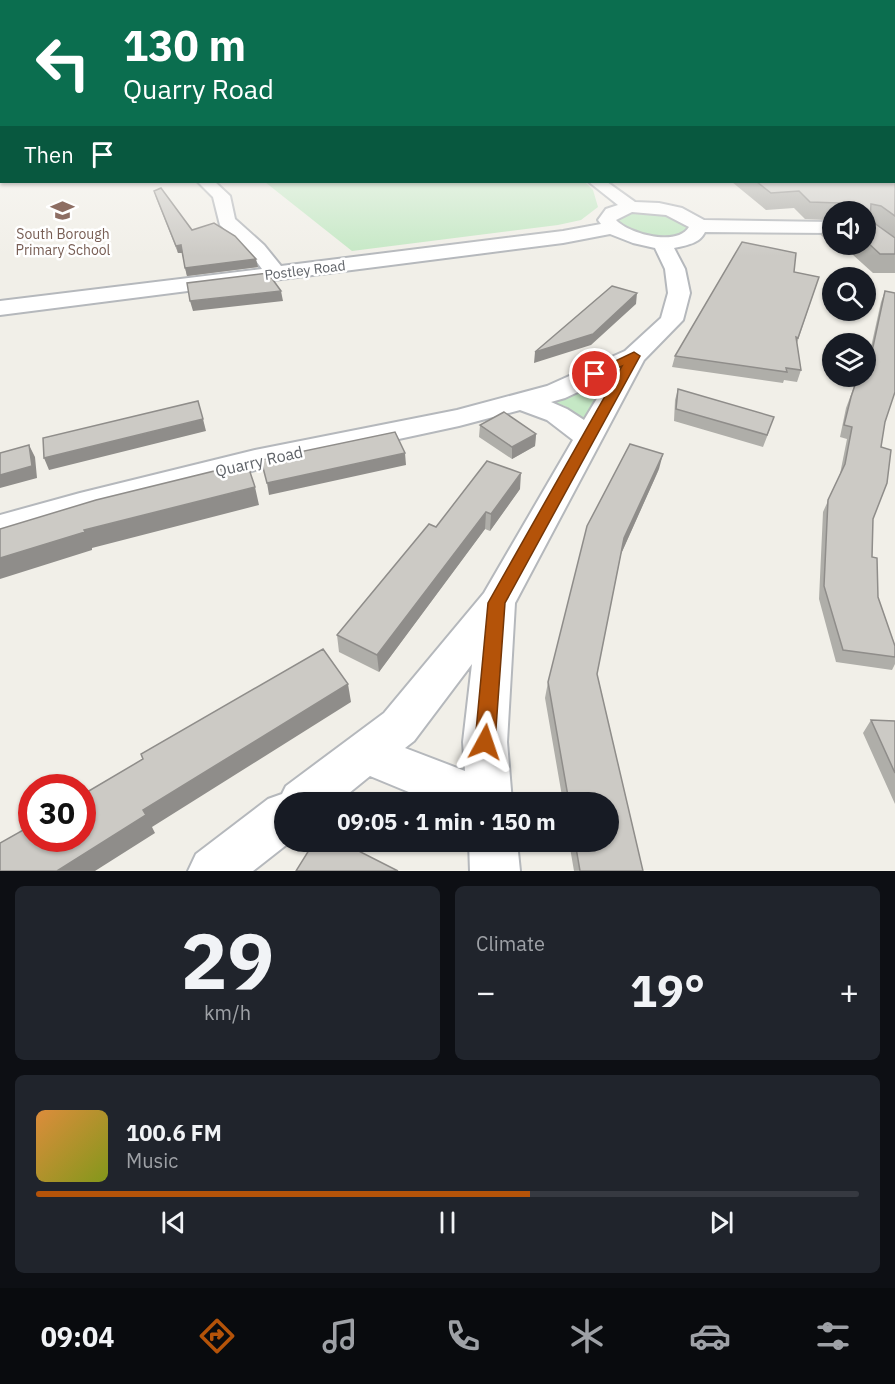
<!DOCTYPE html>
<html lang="en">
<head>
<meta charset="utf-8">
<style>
	body { margin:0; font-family:"IBM Plex Sans",sans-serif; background:#20242c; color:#f1f3f6; height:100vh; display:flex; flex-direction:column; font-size:22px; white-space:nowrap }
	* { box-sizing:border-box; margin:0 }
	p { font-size:20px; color:#9ea1a6 }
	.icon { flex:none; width:33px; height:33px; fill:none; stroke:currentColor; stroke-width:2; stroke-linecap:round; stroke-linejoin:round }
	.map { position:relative; height:871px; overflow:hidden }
	.panel { display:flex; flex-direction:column; gap:15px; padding:15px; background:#0d0f14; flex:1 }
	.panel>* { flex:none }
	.guide { position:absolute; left:0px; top:0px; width:896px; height:183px; box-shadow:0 2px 4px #0004; background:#0b6e4f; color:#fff; overflow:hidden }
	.buttons { position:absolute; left:822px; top:201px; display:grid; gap:12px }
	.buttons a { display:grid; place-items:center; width:54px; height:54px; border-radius:50%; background:#171b24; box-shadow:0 2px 4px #0004; font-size:30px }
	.speed { position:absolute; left:18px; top:774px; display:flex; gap:12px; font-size:30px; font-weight:700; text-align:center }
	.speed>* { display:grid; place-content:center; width:78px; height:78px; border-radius:50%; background:#171b24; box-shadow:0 2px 4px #0004; line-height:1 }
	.speed .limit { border:9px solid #d22; background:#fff; color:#111 }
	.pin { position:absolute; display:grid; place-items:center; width:51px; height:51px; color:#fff; margin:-26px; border:3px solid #fff; border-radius:50%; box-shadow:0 2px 6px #0007 }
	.me { position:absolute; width:66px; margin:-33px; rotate:5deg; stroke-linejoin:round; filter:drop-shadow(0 0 4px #0008) }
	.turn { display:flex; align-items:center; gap:21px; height:126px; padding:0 24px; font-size:27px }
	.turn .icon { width:78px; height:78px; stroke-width:2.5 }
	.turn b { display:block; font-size:42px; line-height:51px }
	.then { display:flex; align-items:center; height:57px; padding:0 24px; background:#0003; gap:12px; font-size:22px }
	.big { font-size:45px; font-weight:700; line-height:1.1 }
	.panel .tile { flex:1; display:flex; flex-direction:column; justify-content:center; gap:9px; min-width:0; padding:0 21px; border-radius:9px; background:#20242c }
	.panel .dial { align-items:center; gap:0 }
	.dial b { font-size:78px; line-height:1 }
	.song { display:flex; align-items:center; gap:18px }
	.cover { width:72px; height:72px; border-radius:9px; background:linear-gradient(135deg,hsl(30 70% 55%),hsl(70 70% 35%)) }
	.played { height:6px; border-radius:3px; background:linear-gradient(90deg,#b45309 60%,#363941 60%) }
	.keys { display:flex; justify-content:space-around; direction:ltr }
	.heat { display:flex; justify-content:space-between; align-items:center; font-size:33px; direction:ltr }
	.panel .tiles { flex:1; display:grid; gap:15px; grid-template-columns:1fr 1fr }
	.tile:last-child { grid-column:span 2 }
	.trip { position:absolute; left:274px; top:792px; width:345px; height:60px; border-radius:30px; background:#171b24; box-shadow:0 2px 4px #0004; font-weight:700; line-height:60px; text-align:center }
	.tab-bar { display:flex; height:96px; justify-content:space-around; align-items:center; background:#090b0e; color:#9ea1a6 }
	.tab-bar .icon { width:42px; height:42px }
	.tab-bar .selected { color:#b45309 }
	.tab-bar b { font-size:27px; color:#f1f3f6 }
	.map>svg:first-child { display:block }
	.green { fill:#c5e8c5 }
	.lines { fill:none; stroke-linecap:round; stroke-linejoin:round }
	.minor-casing { stroke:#b5b8bc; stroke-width:4 }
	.minor { fill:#fff; fill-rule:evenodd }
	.wall { fill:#afaea9; fill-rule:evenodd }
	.shaded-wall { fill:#8f8d8a }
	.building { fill:#cccac5; stroke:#8f8d8a; stroke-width:1.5 }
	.route { fill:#b45309; stroke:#753606; stroke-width:1.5 }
	.labels { text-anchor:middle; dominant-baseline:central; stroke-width:5; stroke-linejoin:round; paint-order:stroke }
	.far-education-label { font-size:14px; fill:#785e54; stroke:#fff }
	.far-street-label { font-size:14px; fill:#5f6368; stroke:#fff }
	.street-label { font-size:16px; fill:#5f6368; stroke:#fff }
</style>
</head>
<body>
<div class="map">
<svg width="895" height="871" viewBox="0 0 895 871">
	<rect width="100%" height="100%" fill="#f1efe8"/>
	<path class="green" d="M 265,182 L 585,182 L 593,190 L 598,207 L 581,220 L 558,225 L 352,251 Z
		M 659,210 L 688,225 L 687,230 C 666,246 638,234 617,224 L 616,219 L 626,212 Z
		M 616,373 L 584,422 L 565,406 L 552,402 Z"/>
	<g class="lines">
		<defs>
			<path id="minor" d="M 198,182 L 215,182 L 230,196 L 235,219 L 264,245 L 281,266 L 563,231 L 601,224 L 598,220 L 606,209 L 618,205 L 589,182 L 607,182 L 635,202 L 659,203 L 682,208 L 704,220 L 832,222 L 832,233 L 705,232 C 699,244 687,245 674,248 L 685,269 L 690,293 L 683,320 L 644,360 L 515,603 L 507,742 L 512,802 L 433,802 L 370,776 L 338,802 L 285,802 L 285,842 L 290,842 L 253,871 L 188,871 L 196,854 L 268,799 L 282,794 L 286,786 L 384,713 L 484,593 L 573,440 L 547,420 L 520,410 L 459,426 L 255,470 L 84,514 L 0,539 L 0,515 L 80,493 L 255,450 L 457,410 L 547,386 L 625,351 L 661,318 L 668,293 L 665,269 L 655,248 L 633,243 L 610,234 L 563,243 L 0,315 L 0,301 L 262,269 L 250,253 L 220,225 L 213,197 ZM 632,212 L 666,215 L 689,227 C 677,247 629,234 616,220 ZM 610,377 L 584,420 L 567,409 L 551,402 L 565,398 ZM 472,664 L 463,742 L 465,771 L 405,748 L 414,741 Z
				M 469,842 L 517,842 L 520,871 L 470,871 Z"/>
		</defs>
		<use href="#minor" class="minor-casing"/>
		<use href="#minor" class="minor"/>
	</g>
	<path class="wall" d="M 895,144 L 895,273 L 873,273 L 842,245 L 839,253 L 821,235 L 826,220 L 805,219 L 794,208 L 766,210 L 732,182 L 894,182 ZM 832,212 L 866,212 L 866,244 L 832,244 Z
		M 154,191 L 192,230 L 258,267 L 187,276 L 182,253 L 178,253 L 156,198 Z
		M 794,272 L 819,277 L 797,343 L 801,370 L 797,382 L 784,380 L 783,383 L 672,367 L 675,356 Z
		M 885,291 L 885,422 L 881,447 L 873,519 L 872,557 L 878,597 L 895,646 L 895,664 L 892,670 L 836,662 L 819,599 L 823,512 L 840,474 L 847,439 L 840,437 L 846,408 L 858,376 L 869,356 L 881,302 Z
		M 678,389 L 770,429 L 763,447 L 674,421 L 675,400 Z
		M 480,425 L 536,434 L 535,446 L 512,459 L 479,437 Z
		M 659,469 L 621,554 L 597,674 L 643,871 L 574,871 L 569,842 L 609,842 L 609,802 L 563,802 L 545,698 L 548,682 Z
		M 520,489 L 490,531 L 485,529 L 379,672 L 339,652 L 337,635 L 436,527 Z
		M 871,720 L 895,721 L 895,804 L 863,733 Z"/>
	<path class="shaded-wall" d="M 181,245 L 183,253 L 178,253 L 176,246 Z
		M 256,259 L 258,267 L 187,276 L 185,268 Z
		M 281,291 L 283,301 L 193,311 L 190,301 Z
		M 637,293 L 636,304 L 591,345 L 534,363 L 535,352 Z
		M 203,419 L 206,431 L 49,470 L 44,458 Z
		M 536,434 L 535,446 L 512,459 L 512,447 Z
		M 29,445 L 35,457 L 37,478 L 0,488 L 0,475 Z
		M 405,453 L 406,465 L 269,495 L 267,483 Z
		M 663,454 L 659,469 L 621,554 L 624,538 Z
		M 521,473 L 520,489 L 490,531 L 491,514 Z
		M 255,487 L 259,505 L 92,548 L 92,550 L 0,579 L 0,558 L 84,530 Z
		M 486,512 L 485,529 L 379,672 L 377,655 Z
		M 348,684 L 351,702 L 152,827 L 155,833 L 95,871 L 57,871 L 143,810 Z"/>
	<path class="building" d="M 894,144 L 895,144 L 895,216 L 881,206 L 871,204 L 870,220 L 895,238 L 895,254 L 880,254 L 866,241 L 866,212 L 839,212 L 839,203 L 810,202 L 799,191 L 771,193 L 757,182 L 894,182 Z
		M 161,188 L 192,230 L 214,223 L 235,236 L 256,259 L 185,268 L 181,245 L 176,246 L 154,191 Z
		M 827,217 L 832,217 L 832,222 Z
		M 742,242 L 796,253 L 794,272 L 819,277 L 798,338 L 796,337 L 801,370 L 786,368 L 787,372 L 675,356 Z
		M 268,273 L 281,291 L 190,301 L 187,283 Z
		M 612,286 L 637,293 L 593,334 L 535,352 Z
		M 885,291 L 895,293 L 895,392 L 885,422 L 881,447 L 891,450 L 887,483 L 873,519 L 872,557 L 877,558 L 878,597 L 895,646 L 895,657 L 843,650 L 824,586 L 828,500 L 845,464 L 852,427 L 844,425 L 851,397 L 858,376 L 866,376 L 866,355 L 871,356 Z
		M 678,389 L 774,417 L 767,435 L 676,409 Z
		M 198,401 L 203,419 L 44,458 L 43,438 Z
		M 504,412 L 536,434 L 512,447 L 480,425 Z
		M 395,432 L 405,453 L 267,483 L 261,460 Z
		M 630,444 L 663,454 L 624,538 L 597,674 L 643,871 L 580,871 L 575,842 L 609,842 L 609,802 L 569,802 L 548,682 L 587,526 Z
		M 29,445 L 32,466 L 0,475 L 0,453 Z
		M 487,461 L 521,473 L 491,514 L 486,512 L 377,655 L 337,635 L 429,524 L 436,527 Z
		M 247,463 L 255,487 L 84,530 L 85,532 L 0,558 L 0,529 L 96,500 Z
		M 323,649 L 348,684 L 143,810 L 146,815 L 57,871 L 0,871 L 0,843 L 32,825 L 32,838 L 82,838 L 82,795 L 143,759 L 141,754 Z
		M 871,720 L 895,721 L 895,773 Z
		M 314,842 L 341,842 L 398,871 L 296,871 Z"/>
	<linearGradient id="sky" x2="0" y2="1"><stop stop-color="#8fc3f1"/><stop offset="0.52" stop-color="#f9f8f5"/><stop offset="1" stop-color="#f9f8f5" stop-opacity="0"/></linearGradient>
	<rect width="895" height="256" fill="url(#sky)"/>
	<path class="route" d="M 634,352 L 640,356 L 505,603 L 495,742 L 492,749 L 485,752 L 478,749 L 475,742 L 488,603 L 622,366 L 595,378 L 588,374 Z"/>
	<defs>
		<symbol id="school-bare" viewBox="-9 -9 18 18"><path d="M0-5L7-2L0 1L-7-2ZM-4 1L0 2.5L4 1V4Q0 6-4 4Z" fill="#8d6e63" stroke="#fff" stroke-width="2.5" paint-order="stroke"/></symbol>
	</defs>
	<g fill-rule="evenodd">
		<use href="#school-bare" x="46" y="194" width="33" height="33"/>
	</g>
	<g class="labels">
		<g class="far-education-label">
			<text x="63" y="234">South Borough<tspan x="63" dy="16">Primary School</tspan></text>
		</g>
		<g class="far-street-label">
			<text transform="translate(305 270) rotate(-7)">Postley Road</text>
		</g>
		<g class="street-label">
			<text transform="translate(259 461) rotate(-13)">Quarry Road</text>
		</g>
	</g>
</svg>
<div class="buttons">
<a><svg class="icon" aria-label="sound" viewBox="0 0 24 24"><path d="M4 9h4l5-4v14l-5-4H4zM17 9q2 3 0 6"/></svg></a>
<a><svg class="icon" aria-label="search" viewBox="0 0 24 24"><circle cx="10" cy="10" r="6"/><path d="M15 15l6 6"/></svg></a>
<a><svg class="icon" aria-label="layers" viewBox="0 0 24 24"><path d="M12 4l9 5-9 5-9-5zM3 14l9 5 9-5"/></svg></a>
</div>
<div class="speed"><div class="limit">30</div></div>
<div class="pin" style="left:595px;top:374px;background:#d93025"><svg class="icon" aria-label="arrive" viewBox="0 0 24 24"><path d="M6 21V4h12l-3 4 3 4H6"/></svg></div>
<svg class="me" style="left:485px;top:742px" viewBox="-20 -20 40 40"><path d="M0-17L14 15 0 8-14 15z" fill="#b45309" stroke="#fff" stroke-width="4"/></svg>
<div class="trip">09:05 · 1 min · 150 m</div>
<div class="guide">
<div class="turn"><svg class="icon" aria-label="left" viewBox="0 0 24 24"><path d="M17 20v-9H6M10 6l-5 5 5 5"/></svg><div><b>130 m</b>Quarry Road</div></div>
<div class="then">Then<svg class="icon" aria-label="arrive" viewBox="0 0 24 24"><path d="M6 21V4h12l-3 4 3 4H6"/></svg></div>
</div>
</div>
<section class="panel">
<div class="tiles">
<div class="tile dial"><b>29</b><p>km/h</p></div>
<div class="tile"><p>Climate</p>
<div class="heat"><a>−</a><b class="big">19°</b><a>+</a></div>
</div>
<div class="tile">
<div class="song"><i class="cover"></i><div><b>100.6 FM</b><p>Music</p></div></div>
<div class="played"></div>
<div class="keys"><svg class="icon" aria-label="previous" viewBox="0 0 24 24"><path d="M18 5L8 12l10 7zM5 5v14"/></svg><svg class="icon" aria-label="pause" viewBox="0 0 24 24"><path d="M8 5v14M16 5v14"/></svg><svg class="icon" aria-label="next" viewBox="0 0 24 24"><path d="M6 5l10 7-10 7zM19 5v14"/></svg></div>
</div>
</div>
</section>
<nav class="tab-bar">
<b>09:04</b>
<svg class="icon selected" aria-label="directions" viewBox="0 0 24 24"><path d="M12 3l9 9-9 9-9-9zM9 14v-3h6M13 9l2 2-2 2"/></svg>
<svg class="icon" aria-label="music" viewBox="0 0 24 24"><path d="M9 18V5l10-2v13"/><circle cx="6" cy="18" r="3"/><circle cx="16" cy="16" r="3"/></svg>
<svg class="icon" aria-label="phone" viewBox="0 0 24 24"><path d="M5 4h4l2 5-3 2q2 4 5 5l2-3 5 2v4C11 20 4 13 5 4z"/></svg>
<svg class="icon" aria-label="climate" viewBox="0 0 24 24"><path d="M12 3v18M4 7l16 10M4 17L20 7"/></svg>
<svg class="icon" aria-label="car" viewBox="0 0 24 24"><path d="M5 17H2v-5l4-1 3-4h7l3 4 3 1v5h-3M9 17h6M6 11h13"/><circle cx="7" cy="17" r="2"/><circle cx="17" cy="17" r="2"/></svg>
<svg class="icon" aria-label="filters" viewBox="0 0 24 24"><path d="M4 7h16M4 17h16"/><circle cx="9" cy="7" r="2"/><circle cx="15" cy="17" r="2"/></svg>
</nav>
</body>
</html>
